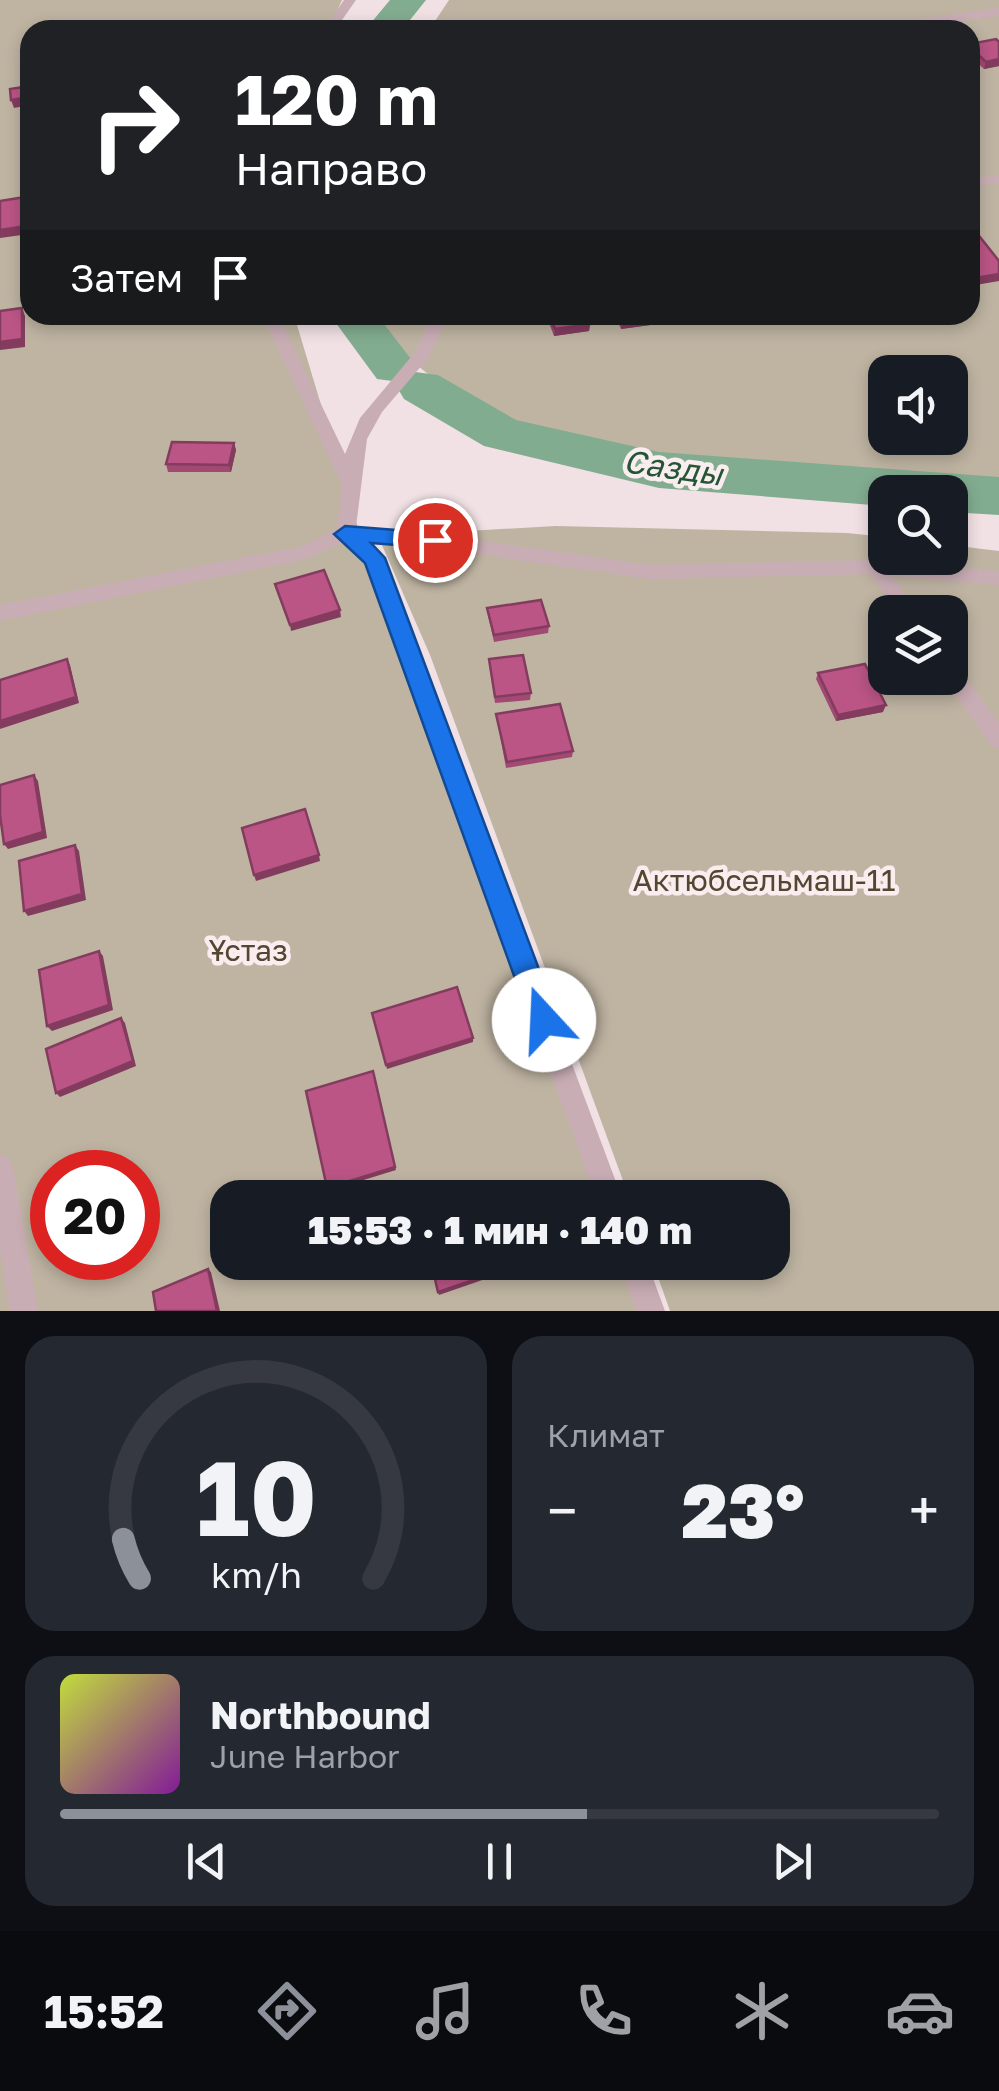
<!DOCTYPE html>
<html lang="ru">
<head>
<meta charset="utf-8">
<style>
	body { margin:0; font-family:"Golos Text",sans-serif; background:#242831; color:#f1f3f6; height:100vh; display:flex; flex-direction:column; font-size:38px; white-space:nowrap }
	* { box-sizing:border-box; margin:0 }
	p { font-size:32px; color:#9ea1a6 }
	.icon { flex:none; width:55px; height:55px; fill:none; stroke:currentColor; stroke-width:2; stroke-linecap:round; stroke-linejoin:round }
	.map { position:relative; height:1311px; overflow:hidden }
	.side { display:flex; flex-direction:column; gap:25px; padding:25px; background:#0d0f14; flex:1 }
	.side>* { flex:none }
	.top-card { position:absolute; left:20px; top:20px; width:960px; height:305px; border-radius:30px; box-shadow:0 5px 15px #0003; background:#202124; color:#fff; overflow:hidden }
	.buttons { position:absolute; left:868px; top:355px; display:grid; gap:20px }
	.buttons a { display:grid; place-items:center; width:100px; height:100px; border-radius:20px; background:#171b24; box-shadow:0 5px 15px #0003; font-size:50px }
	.speed { position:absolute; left:30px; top:1150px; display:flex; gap:20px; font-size:50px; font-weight:700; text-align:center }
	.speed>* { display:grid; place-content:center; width:130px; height:130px; border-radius:50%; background:#171b24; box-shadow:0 5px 15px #0003; line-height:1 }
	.speed .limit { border:15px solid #d22; background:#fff; color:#111 }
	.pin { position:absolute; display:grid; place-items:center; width:85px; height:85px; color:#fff; margin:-42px; border:5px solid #fff; border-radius:50%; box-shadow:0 2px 10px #0007 }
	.me { position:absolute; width:110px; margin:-55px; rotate:340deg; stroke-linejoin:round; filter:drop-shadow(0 0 8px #0008) }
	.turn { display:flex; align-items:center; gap:35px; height:210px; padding:0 50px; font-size:45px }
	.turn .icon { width:130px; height:130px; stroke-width:2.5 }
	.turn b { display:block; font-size:70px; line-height:85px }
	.then { display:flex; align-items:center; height:95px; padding:0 50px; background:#0003; gap:20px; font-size:38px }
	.big { font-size:75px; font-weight:800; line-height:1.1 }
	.side .tile { flex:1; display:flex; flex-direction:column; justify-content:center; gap:15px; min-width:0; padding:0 35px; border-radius:30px; background:#242831 }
	.side .dial { align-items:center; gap:0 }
	.dial svg { height:260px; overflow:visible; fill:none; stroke:#363941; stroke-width:7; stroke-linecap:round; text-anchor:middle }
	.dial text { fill:#f1f3f6; stroke:none }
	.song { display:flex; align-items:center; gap:30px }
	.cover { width:120px; height:120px; border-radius:15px; background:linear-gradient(135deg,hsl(70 70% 55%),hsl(290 70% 35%)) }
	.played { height:10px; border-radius:5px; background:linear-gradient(90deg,#8c9099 60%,#363941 60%) }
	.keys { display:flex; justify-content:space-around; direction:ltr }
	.heat { display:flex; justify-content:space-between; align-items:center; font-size:55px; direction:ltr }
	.side .tiles { flex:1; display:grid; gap:25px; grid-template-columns:1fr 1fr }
	.tile:last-child { grid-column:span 2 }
	.trip { position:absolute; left:210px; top:1180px; width:580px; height:100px; border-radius:30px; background:#171b24; box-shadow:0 5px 15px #0003; font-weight:800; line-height:100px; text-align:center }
	.dock { display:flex; height:160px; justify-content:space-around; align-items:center; background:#090b0e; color:#9ea1a6 }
	.dock .icon { width:70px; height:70px }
	.dock .on { color:#8c9099 }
	.dock b { font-size:45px; color:#f1f3f6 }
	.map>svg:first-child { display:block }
	.green { fill:#bfb4a2; fill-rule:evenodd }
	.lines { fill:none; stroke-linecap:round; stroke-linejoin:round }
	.river { fill:#82ac8f; fill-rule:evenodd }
	.service { fill:#c9adb5; fill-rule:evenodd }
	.wall { fill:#a14973 }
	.shaded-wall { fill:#833c5e }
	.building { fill:#bb5586; stroke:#833c5e; stroke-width:2.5 }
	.route { fill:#1a73e8; stroke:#114b97; stroke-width:2.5 }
	.labels { text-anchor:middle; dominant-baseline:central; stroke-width:9; stroke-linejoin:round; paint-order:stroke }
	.park-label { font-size:30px; fill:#544731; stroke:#f9edef }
	.water-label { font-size:32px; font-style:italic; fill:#245635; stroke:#f9edef }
</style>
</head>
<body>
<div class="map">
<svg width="999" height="1311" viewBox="0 0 999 1311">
	<rect width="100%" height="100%" fill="#f1e1e4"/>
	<path class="green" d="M 0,0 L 342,0 L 328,30 L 30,30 L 30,315 L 294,315 L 365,551 L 601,1197 L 228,1198 L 228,1262 L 624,1263 L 642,1311 L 0,1311 ZM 52,1172 L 138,1172 L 138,1258 L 52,1258 Z
		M 449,0 L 999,0 L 999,10 L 857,30 L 429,30 Z
		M 999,14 L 999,495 L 659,470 L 502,434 L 355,315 L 970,315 L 970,30 L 887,30 ZM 885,372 L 950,372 L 950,438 L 885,438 Z
		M 556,526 L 847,533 L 885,537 L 885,558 L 950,558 L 950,545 L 999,551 L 999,1311 L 670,1311 L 653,1263 L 772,1262 L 772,1198 L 629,1197 L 430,655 L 378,536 ZM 885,612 L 950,612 L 950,678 L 885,678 Z"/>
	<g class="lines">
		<path class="river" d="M 390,0 L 426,0 L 402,30 L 365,30 Z
			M 330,315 L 377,315 L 418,368 L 415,372 L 438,375 L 516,420 L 659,452 L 999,477 L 999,515 L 950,512 L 950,492 L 885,492 L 885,506 L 659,488 L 484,446 L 404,399 L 397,387 L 400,382 L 377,379 Z"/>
		<path class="service" d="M 344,0 L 356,0 L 335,30 L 323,30 Z
			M 999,8 L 999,16 L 897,30 L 864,30 L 870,26 Z
			M 999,175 L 999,183 L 970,187 L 970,179 Z
			M 262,315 L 278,315 L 345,454 L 360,418 L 416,351 L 432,315 L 448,315 L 429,357 L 382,412 L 367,439 L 356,527 L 435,534 L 651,565 L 875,560 L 999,571 L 999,585 L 892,576 L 918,612 L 898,612 L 870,574 L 651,579 L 435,548 L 368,542 L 383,558 L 622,1198 L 596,1198 L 366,562 L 343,542 L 303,560 L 0,621 L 0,605 L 299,547 L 337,529 L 342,485 Z
			M 950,664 L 957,666 L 999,723 L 999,749 L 992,746 L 943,678 L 950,678 Z
			M 0,1154 L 9,1158 L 13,1167 L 38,1311 L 10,1311 L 0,1249 Z
			M 619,1262 L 647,1262 L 665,1311 L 637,1311 Z"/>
	</g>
	<path class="wall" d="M 999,42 L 999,66 L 984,69 L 970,56 L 970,44 Z
		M 546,315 L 586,315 L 590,324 L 589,331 L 554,336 Z
		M 615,315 L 666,315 L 665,323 L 621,329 Z
		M 234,443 L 236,450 L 231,472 L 168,472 L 166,464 Z
		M 487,608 L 549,626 L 548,633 L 494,642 L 488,615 Z
		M 489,659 L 531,693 L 530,700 L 495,703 Z
		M 818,673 L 883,712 L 836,721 L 816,679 Z
		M 496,714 L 573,751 L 572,757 L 506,768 Z"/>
	<path class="shaded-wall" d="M 999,59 L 999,66 L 984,69 L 986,62 Z
		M 30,97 L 30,105 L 14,108 L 11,100 Z
		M 25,197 L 27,205 L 29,234 L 0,238 L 0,230 Z
		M 999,274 L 999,281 L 970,286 L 970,279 Z
		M 22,308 L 25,316 L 25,347 L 0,350 L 0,342 Z
		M 666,315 L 665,323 L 621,329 L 622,322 Z
		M 590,324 L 589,331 L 554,336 L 555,329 Z
		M 234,443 L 236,450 L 231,472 L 229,465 Z
		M 340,610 L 341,617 L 291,631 L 290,625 Z
		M 67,659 L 70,665 L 79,703 L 0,729 L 0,721 Z
		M 886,705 L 883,712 L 836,721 L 838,715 Z
		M 34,775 L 38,781 L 47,838 L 8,849 L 4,844 Z
		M 75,845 L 79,851 L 86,900 L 28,916 L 24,911 Z
		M 319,855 L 320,861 L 256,881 L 254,875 Z
		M 99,951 L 103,956 L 113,1010 L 52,1031 L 47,1026 Z
		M 121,1018 L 125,1023 L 136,1066 L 60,1097 L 56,1093 Z
		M 473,1038 L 473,1042 L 387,1069 L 386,1065 Z
		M 373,1071 L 396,1170 L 328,1191 L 327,1188 Z
		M 208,1269 L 211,1272 L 220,1311 L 217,1311 Z
		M 491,1274 L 491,1277 L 439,1295 L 438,1292 Z"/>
	<path class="building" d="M 996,39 L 999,42 L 999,59 L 986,62 L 970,47 L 970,44 Z
		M 30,86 L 30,97 L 11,100 L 10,89 Z
		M 25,197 L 26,226 L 0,230 L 0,201 Z
		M 980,237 L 999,261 L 999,274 L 970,279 L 970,239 Z
		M 22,308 L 22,339 L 0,342 L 0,311 Z
		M 549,315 L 586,315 L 590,324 L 555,329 Z
		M 619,315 L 666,315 L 622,322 Z
		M 172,442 L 234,443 L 229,465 L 166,464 Z
		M 324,570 L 340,610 L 290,625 L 275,584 Z
		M 541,600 L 549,626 L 494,635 L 487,608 Z
		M 523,655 L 531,693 L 495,697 L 489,659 Z
		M 67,659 L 76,697 L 0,721 L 0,680 Z
		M 865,664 L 886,705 L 838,715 L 818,673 Z
		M 560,704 L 573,751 L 507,762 L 496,714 Z
		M 34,775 L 43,832 L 4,844 L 0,815 L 0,785 Z
		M 305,809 L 319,855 L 254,875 L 242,828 Z
		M 75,845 L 82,894 L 24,911 L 19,861 Z
		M 99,951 L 109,1005 L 47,1026 L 39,970 Z
		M 457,987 L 473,1038 L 386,1065 L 372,1013 Z
		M 121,1018 L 133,1061 L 56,1093 L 46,1049 Z
		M 373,1071 L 395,1167 L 327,1188 L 306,1091 Z
		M 467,1188 L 470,1198 L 439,1198 Z
		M 431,1262 L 488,1262 L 491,1274 L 438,1292 Z
		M 208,1269 L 217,1311 L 156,1311 L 153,1292 Z"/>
	<path class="route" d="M 345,526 L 435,533 L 446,540 L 435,548 L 371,543 L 385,558 L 558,1020 L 554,1030 L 544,1034 L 534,1030 L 530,1020 L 365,563 L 334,534 Z"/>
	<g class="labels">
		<g class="park-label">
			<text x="764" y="880">Актюбсельмаш-11</text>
			<text x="248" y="950">Ұстаз</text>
		</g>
		<g class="water-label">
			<text transform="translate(673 467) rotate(8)">Сазды</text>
		</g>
	</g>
</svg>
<div class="buttons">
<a><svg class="icon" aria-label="sound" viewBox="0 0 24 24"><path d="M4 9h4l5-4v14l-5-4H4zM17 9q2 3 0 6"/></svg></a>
<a><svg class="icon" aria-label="search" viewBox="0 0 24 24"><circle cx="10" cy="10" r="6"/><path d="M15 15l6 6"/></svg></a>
<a><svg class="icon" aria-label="layers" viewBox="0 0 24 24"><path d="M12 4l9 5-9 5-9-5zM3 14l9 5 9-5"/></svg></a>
</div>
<div class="speed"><div class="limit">20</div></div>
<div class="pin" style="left:435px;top:540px;background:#d93025"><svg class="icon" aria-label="arrive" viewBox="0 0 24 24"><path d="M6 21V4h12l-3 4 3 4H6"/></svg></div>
<svg class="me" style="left:544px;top:1020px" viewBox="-20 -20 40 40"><circle r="19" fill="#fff"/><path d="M0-13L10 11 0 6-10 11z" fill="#1a73e8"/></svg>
<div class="trip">15:53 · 1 мин · 140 m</div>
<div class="top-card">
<div class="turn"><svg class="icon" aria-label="right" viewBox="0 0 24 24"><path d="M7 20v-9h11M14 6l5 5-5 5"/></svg><div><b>120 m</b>Направо</div></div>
<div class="then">Затем<svg class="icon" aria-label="arrive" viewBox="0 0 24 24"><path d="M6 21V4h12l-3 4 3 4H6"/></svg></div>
</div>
</div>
<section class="side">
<div class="tiles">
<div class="tile dial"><svg viewBox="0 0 100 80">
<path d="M14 69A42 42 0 1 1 86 69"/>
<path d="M14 69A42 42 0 0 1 9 57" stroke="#8c9099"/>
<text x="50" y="56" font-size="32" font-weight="700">10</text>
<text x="50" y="72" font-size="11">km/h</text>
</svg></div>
<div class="tile"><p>Климат</p>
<div class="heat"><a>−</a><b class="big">23°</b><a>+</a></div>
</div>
<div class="tile">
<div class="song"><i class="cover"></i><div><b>Northbound</b><p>June Harbor</p></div></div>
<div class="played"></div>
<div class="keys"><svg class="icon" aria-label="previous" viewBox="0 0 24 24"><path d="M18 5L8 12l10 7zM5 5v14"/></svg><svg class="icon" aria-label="pause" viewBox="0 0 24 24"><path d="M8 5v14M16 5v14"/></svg><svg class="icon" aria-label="next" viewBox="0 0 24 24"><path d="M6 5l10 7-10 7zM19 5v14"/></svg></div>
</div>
</div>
</section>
<nav class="dock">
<b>15:52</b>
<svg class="icon on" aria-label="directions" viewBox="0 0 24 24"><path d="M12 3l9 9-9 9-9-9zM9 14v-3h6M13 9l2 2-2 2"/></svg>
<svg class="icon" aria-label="music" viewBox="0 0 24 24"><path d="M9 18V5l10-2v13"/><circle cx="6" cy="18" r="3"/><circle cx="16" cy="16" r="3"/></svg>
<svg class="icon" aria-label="phone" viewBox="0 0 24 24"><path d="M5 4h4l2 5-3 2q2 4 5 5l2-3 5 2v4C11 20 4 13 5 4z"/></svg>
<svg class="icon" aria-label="climate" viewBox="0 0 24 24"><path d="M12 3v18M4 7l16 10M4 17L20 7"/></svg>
<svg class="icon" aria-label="car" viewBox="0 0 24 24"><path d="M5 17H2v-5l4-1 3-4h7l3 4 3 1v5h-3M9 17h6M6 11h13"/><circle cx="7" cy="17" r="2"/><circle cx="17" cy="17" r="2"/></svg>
</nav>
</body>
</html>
